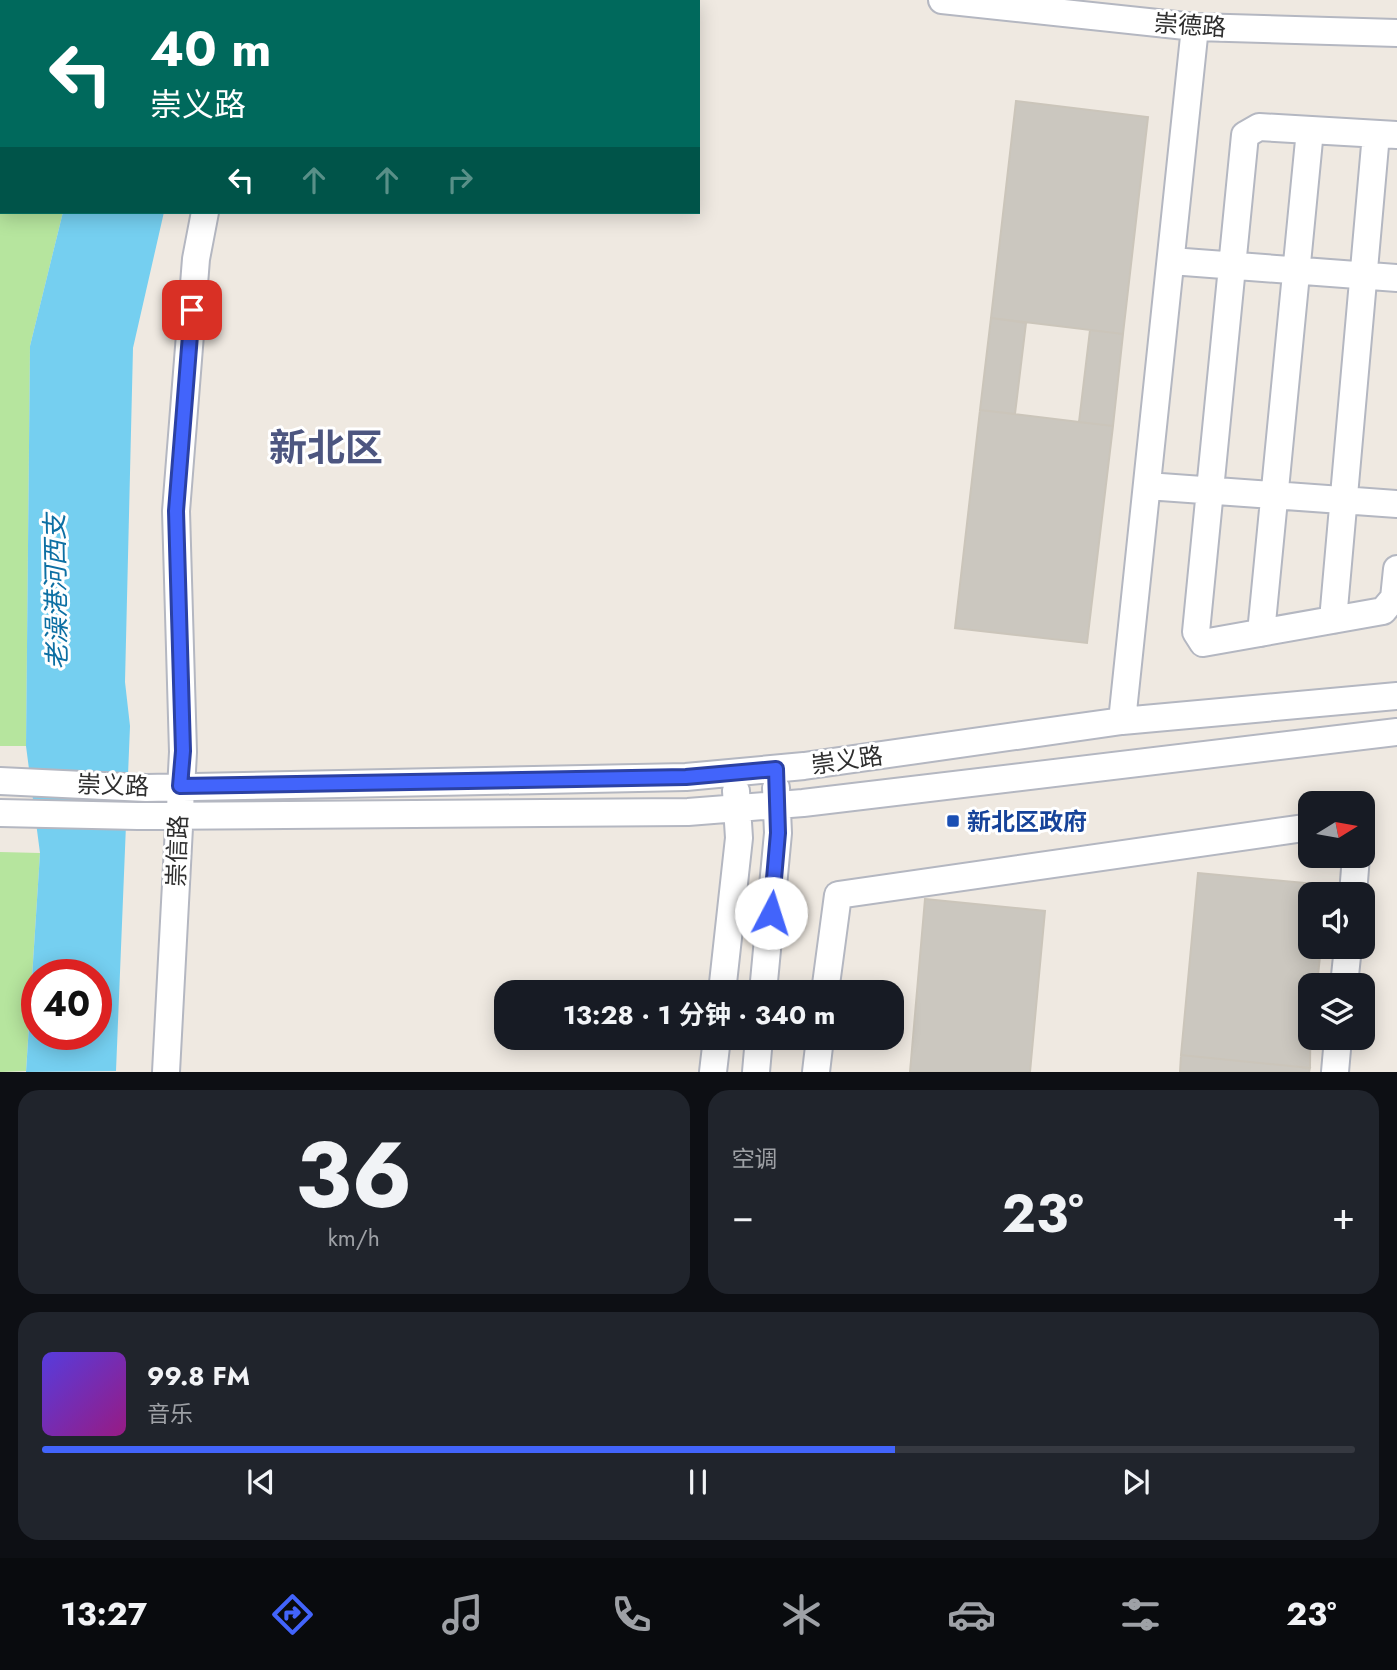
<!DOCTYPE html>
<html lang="zh">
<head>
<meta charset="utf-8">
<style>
	body { margin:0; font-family:Jost,"Noto Sans SC",sans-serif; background:#20242c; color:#f1f3f6; height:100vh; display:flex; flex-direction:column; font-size:26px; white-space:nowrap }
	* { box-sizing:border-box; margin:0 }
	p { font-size:23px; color:#9ea1a6 }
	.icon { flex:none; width:38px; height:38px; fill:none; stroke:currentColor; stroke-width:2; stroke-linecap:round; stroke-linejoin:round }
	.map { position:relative; height:1072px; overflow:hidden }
	.drawer { display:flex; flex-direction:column; gap:18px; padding:18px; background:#0d0f14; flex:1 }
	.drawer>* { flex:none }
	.hud { position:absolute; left:0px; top:0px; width:700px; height:214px; box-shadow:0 4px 18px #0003; background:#00695c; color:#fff; overflow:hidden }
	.needle { width:46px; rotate:79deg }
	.fabs { position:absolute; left:1298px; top:791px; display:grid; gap:14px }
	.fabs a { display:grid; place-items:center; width:77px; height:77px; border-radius:14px; background:#171b24; box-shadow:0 4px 18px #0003; font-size:35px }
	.speed { position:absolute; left:21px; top:959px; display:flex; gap:14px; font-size:35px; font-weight:700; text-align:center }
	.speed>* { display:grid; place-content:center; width:91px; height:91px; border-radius:50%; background:#171b24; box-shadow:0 4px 18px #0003; line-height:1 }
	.speed .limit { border:10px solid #d22; background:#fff; color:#111 }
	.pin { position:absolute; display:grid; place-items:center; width:60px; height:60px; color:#fff; margin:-30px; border-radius:14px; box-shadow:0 4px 10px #0006 }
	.me { position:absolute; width:77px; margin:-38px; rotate:5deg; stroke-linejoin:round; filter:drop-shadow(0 0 5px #0008) }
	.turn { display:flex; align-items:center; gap:24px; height:147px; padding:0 35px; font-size:32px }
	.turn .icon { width:91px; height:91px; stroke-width:2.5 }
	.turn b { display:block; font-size:49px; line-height:60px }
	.lanes { display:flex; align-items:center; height:66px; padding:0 35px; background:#0003; justify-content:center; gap:35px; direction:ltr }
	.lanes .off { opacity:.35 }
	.big { font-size:52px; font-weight:700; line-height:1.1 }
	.drawer .widget { flex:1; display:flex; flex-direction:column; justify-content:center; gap:10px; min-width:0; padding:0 24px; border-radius:21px; background:#20242c }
	.drawer .dial { align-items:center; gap:0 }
	.dial b { font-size:91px; line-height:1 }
	.song { display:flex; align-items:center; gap:21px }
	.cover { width:84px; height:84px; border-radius:10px; background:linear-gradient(135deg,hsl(250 70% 55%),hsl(310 70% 35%)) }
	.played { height:7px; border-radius:4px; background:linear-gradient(90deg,#4264fb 65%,#363941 65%) }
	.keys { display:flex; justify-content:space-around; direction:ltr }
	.heat { display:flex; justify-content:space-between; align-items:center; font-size:38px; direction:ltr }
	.drawer .tiles { flex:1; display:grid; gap:18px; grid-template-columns:1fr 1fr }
	.widget:last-child { grid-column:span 2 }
	.trip { position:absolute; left:494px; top:980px; width:410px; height:70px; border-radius:21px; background:#171b24; box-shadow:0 4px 18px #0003; font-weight:700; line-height:70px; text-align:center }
	.tab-bar { display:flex; height:112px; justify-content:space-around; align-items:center; background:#090b0e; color:#9ea1a6 }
	.tab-bar .icon { width:49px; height:49px }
	.tab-bar .active { color:#4264fb }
	.tab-bar b { font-size:32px; color:#f1f3f6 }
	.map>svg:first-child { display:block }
	.green { fill:#b6e59e }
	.water { fill:#75cff0; fill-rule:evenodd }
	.building { fill:#cbc7bf; stroke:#cbc5ba; stroke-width:2 }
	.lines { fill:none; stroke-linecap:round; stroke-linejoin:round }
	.minor-casing { stroke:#b4b7c1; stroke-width:30 }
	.minor { stroke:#fff; stroke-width:26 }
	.route-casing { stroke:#2b41a3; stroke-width:18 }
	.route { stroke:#4264fb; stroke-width:12 }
	.transit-dot { fill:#1a4fb4; stroke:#fff; stroke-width:2.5 }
	.labels { text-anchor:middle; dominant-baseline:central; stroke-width:6; stroke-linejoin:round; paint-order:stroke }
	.street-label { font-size:24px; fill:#2e2e2e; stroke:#fff }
	.transit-label { font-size:24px; font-weight:bold; fill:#164399; stroke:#fff; text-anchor:start }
	.water-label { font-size:26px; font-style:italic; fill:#0d6fa3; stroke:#fff }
	.town-label { font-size:38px; font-weight:bold; fill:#4d5680; stroke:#fff }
</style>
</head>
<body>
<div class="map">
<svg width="1397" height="1072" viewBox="0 0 1397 1072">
	<rect width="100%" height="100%" fill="#efe9e1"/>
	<path class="green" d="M 0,0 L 117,0 L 2,2 L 2,212 L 63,212 L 30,346 L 26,746 L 0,746 Z
		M 0,852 L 40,853 L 26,1071 L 0,1072 Z"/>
	<path class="water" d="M 63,212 L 164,212 L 133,348 L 125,682 L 130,726 L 116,1071 L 26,1072 L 40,853 L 26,746 L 30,346 ZM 37,975 L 96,975 L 96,1034 L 37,1034 Z"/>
	<path class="building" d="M 1016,101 L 1148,117 L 1123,334 L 991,318 Z
		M 991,318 L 1026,323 L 1015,414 L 980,410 Z
		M 1090,330 L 1123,334 L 1113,426 L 1079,422 Z
		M 980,410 L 1113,426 L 1087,643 L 955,628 Z
		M 1198,873 L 1326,885 L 1326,894 L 1311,894 L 1311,947 L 1321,947 L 1317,985 L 1311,985 L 1310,1068 L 1181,1055 Z
		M 925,899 L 1045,911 L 1030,1072 L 910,1072 Z
		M 1181,1055 L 1310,1068 L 1309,1072 L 1180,1072 Z"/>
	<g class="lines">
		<defs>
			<path id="minor" d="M 942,0 L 1195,27 L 1397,33
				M 251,2 L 252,0
				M 1397,135 L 1259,127 L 1245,135 L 1196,632 L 1203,643 L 1383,611 L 1394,598 L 1397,569
				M 1171,261 L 1397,278
				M 1147,486 L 1397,504
				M 1333,620 L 1376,134
				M 1261,633 L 1310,130
				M 1122,721 L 1195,27
				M 0,781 L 146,788 L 686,777 L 804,766 L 1122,721 L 1397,696
				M 0,813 L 138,816 L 688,812 L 803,803 L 1397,732
				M 1353,894 L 1356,856
				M 1344,985 L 1348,947
				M 722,992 L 739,838 L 736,791
				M 763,992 L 778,833 L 776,788
				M 825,992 L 838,895 L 1311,827
				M 166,1072 L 183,752 L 176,511 L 196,259 L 205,212
				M 713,1072 L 717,1038
				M 756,1072 L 759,1038
				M 816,1072 L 820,1038
				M 1335,1072 L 1338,1038"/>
		</defs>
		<use href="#minor" class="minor-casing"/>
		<use href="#minor" class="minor"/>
	</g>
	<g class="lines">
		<defs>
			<path id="route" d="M 192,310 L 176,511 L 183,751 L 180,786 L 686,777 L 776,769 L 778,833 L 771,913"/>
		</defs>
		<use href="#route" class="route-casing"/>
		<use href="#route" class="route"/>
	</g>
	<rect class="transit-dot" x="946" y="814" width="14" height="14" rx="3.5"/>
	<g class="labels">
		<g class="street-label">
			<text transform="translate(1190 25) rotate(4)">崇德路</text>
			<text transform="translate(847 760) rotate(-8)">崇义路</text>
			<text transform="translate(113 785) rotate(2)">崇义路</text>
			<text transform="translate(177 851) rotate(-88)">崇信路</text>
		</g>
		<g class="transit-label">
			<text x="967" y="821">新北区政府</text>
		</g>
		<g class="water-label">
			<text transform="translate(56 592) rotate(-91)">老澡港河西支</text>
		</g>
		<g class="town-label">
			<text x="326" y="447">新北区</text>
		</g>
	</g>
</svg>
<div class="fabs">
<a><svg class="needle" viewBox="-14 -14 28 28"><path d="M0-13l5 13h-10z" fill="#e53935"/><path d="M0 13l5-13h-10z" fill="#9ea1a6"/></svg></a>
<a><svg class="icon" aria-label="sound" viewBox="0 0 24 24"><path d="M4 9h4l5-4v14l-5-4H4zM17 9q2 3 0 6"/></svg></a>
<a><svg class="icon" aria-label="layers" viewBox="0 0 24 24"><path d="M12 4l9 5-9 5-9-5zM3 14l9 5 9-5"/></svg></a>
</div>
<div class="speed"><div class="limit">40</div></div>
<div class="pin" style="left:192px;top:310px;background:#d93025"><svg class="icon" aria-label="arrive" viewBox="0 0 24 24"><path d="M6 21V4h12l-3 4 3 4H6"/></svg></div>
<svg class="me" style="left:771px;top:913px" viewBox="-20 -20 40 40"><circle r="19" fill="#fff"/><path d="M0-13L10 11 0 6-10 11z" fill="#4264fb"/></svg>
<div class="trip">13:28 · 1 分钟 · 340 m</div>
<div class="hud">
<div class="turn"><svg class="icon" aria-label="left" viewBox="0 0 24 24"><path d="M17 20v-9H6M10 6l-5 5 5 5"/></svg><div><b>40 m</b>崇义路</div></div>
<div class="lanes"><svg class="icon" aria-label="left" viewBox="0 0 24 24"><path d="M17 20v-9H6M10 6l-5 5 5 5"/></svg><svg class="icon off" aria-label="ahead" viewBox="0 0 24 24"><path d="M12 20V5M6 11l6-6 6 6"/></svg><svg class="icon off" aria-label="ahead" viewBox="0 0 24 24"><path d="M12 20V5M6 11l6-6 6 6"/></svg><svg class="icon off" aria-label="right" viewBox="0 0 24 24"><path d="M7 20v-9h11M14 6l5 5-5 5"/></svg></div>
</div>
</div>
<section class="drawer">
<div class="tiles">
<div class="widget dial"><b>36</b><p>km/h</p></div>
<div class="widget"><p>空调</p>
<div class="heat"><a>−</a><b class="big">23°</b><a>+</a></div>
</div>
<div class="widget">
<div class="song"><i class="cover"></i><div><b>99.8 FM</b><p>音乐</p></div></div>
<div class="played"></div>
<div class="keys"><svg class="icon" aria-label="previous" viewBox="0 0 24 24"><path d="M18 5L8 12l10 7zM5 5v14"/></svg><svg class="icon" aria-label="pause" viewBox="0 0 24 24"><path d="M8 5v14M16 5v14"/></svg><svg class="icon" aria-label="next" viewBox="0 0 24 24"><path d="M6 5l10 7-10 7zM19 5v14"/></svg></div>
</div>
</div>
</section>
<nav class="tab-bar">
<b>13:27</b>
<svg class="icon active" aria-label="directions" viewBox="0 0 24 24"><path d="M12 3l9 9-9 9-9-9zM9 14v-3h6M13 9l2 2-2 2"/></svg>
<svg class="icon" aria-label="music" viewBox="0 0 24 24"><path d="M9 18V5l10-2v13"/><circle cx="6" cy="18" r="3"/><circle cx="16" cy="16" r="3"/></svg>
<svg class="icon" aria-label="phone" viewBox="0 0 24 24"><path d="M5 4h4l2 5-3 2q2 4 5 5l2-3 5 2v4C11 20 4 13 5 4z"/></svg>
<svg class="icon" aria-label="climate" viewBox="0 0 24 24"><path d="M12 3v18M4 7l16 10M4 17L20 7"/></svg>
<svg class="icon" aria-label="car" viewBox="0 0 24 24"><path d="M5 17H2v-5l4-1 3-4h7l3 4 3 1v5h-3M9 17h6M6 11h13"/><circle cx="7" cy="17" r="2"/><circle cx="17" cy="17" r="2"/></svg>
<svg class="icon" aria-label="filters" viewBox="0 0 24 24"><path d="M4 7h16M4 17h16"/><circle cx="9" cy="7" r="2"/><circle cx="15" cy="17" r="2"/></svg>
<b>23°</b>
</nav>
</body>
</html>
